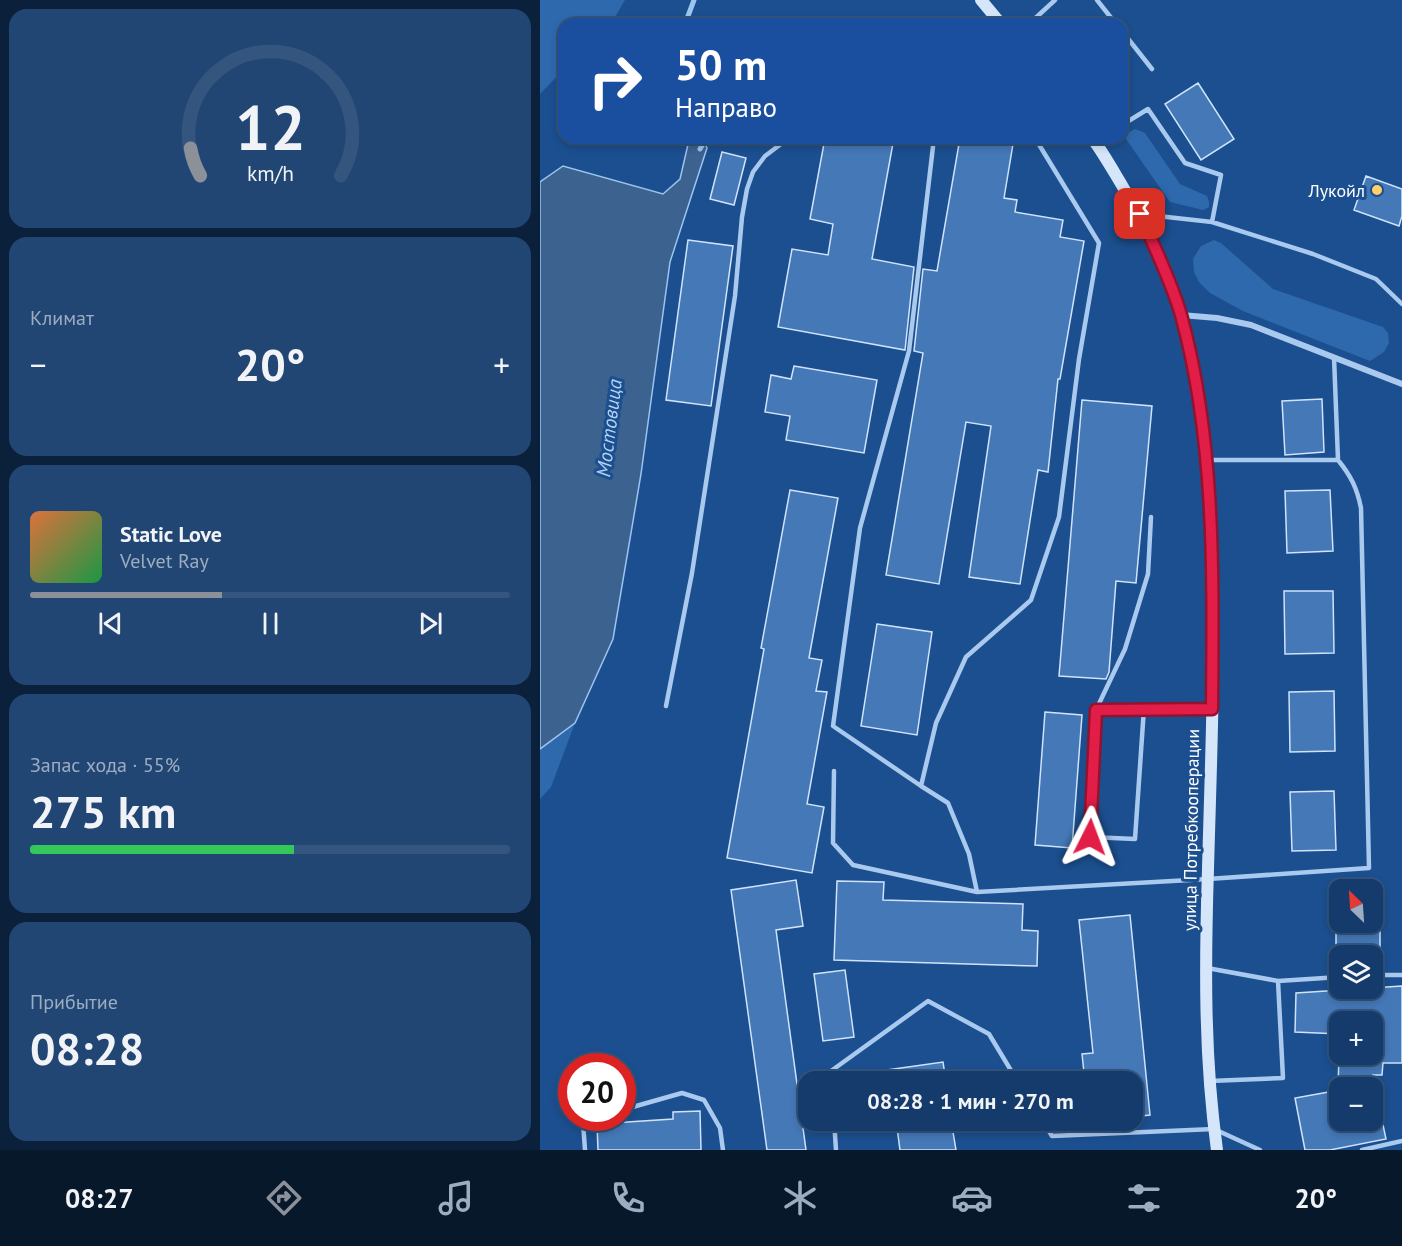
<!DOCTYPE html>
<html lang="ru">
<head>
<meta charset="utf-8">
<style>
	body { margin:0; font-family:"PT Sans",sans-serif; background:#214673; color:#f1f3f6; height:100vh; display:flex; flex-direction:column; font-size:22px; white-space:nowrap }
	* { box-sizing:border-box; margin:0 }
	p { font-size:20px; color:#9dadc1 }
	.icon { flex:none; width:33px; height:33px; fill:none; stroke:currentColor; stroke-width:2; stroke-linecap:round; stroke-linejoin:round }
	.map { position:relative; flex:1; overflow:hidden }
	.drawer { display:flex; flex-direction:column; gap:9px; padding:9px; background:#0b203b; width:540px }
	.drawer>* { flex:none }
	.guide { position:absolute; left:18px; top:18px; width:570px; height:126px; border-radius:18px; box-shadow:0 3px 9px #0003,0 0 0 2px #33557e; background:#1a4fa0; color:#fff; overflow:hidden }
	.needle { width:39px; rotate:335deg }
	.fabs { position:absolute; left:789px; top:879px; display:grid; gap:12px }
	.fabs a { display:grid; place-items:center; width:54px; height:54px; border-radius:12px; background:#143b6b; box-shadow:0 3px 9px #0003,0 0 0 2px #33557e; font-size:30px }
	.speed { position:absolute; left:18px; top:1053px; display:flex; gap:12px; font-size:30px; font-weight:700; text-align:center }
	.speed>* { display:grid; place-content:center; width:78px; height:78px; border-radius:50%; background:#143b6b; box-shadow:0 3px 9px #0003,0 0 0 2px #33557e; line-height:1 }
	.speed .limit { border:9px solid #d22; background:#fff; color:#111 }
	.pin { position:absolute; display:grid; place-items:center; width:51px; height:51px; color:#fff; margin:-26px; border-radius:12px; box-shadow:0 3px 9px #0006 }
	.me { position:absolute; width:66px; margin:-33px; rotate:3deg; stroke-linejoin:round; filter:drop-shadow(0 0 4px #0008) }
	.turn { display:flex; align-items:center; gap:21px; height:126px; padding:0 18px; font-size:27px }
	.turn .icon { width:78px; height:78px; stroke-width:2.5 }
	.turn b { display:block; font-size:42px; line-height:51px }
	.big { font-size:45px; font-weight:600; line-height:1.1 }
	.drawer .card { flex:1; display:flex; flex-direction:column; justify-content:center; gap:9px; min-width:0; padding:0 21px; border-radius:18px; background:#214673 }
	.drawer .dial { align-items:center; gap:0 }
	.dial svg { height:156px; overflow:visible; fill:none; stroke:#33557e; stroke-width:7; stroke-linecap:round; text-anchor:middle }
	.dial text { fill:#f1f3f6; stroke:none }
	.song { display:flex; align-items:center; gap:18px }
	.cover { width:72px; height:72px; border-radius:9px; background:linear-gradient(135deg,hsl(20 70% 55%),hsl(140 70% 35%)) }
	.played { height:6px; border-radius:3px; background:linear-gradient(90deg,#8c9099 40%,#33557e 40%) }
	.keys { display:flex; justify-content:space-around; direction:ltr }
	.heat { display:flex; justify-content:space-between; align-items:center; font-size:33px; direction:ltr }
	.charge { height:9px; border-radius:4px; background:linear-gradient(90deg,#34c759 55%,#33557e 0) }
	.trip { position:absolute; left:258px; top:1071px; width:345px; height:60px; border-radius:18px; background:#143b6b; box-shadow:0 3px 9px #0003,0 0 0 2px #33557e; font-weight:600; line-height:60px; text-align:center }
	.tab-bar { display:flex; height:96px; justify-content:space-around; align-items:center; background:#08182b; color:#9dadc1 }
	.tab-bar .icon { width:42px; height:42px }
	.tab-bar .current { color:#8c9099 }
	.tab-bar b { font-size:27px; color:#f1f3f6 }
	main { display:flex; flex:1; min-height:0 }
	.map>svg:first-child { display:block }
	.green { fill:#2e69ad }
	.water { fill:#3c6290; stroke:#9cc4f0; stroke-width:1.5 }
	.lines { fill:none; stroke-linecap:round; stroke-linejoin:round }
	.stream { stroke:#9cc4f0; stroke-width:5 }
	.building { fill:#4478b7; stroke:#cfe3fa; stroke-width:1.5 }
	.lane { stroke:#a9c9ee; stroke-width:4.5 }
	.street { stroke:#a9c9ee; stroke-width:6 }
	.secondary { stroke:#d6e6fa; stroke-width:12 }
	.route-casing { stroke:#92132f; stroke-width:15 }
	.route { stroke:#e11d48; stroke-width:10 }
	.poi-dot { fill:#ffd166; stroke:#1b4f8f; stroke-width:2 }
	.labels { text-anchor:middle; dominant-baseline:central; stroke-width:6; stroke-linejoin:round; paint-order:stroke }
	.poi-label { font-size:18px; fill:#fff; stroke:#1b4f8f; text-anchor:end }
	.street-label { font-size:18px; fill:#fff; stroke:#1b4f8f }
	.water-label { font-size:20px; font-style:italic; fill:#b5d3f5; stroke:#1b4f8f }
</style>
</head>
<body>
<main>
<section class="drawer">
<div class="card dial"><svg viewBox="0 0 100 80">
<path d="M14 69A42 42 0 1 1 86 69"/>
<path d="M14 69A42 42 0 0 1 9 55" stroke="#8c9099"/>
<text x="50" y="56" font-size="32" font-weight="700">12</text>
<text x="50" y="72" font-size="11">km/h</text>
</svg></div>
<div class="card"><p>Климат</p>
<div class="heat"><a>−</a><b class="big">20°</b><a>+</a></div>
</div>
<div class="card">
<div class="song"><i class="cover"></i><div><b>Static Love</b><p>Velvet Ray</p></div></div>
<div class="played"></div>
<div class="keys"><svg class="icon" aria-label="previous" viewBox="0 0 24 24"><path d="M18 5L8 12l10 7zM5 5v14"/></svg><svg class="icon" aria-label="pause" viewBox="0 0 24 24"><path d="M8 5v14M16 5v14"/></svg><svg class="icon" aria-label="next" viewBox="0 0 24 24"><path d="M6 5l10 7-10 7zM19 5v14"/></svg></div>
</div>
<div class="card"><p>Запас хода · 55%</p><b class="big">275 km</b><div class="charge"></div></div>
<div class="card"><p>Прибытие</p><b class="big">08:28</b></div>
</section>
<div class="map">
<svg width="862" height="1150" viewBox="0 0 862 1150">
	<rect width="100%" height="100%" fill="#1b4f8f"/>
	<path class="green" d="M 0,0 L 85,0 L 71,24 L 24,24 L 24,69 L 0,94 Z
		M 595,129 L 605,133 L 640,184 L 667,196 L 669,202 L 669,207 L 663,210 L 630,202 L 586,139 L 586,134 Z
		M 674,240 L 681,243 L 733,289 L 843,327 L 848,333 L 849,343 L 844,352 L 830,361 L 703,311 L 670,293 L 659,282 L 654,272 L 653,259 L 661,246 Z
		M 35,723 L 11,787 L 0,799 L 0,749 Z"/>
	<path class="water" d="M 149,140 L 164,142 L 167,148 L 130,262 L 101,474 L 73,639 L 35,723 L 0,749 L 0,182 L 23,166 L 123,194 L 140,179 Z"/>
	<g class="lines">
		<path class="stream" d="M 145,24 L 154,0
			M 160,149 L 164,142 L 162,138"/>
	</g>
	<path class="building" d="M 658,83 L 694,139 L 661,160 L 625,104 Z
		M 285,138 L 328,138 L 353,143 L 332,259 L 374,267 L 365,350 L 238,327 L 252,249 L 288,255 L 293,224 L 270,219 Z
		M 420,138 L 474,138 L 464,198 L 477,200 L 475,212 L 523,220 L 520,237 L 544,241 L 520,379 L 518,379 L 508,472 L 498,470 L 480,584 L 429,577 L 451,426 L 426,422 L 399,584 L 346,575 L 383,353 L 374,351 L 383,269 L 397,271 Z
		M 182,152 L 206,158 L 194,205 L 170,199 Z
		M 826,176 L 862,189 L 862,216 L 859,226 L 814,210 Z
		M 148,240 L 193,246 L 171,406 L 126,400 Z
		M 254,366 L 337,380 L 324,453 L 246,440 L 250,416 L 225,412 L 231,375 L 251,379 Z
		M 782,399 L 784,452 L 745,455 L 742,401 Z
		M 542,400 L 612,406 L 596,583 L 576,581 L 569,672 L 566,679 L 519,676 Z
		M 250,490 L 298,498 L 269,658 L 282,660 L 276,691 L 287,692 L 267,804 L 284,807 L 272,873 L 187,858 L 224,649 L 221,648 Z
		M 790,490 L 793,551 L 747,553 L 745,491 Z
		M 744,591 L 793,591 L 794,653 L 745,654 Z
		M 337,624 L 392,632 L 377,735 L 321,726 Z
		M 794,691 L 795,751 L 750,752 L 749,692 Z
		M 505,712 L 542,715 L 532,848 L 495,845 Z
		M 794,791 L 796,850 L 752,851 L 750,792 Z
		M 256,880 L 263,926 L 236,930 L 266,1150 L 227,1150 L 191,890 Z
		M 297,881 L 344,882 L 343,900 L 483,904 L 482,930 L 498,931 L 497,966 L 294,960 Z
		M 590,915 L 610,1115 L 592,1117 L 592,1082 L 545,1082 L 542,1054 L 553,1053 L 539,920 Z
		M 796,922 L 840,922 L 840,953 L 796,953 Z
		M 305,970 L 314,1037 L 283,1041 L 274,974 Z
		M 862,986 L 862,1063 L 843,1063 L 842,1075 L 833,1075 L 836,1088 L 798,1088 L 799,1054 L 832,1054 L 832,1022 L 800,1022 L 800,1034 L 755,1032 L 756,993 Z
		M 403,1062 L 406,1082 L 327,1082 L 326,1073 Z
		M 800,1090 L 800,1120 L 842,1120 L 846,1139 L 790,1150 L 765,1150 L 755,1098 Z
		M 160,1111 L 161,1150 L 58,1150 L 57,1124 L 133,1119 L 133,1112 Z
		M 356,1120 L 411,1120 L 416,1150 L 360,1150 Z"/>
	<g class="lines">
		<path class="lane" d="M 557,0 L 576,24
			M 489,24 L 515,0
			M 582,31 L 612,69
			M 582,125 L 608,109 L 645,163 L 681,175 L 672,222
			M 394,138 L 369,351 L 320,528 L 293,726 L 381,786 L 408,803 L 429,854 L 437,892
			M 600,214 L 672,222 L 773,254 L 836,279 L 862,304
			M 666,460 L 798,460
			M 126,706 L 152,573 L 195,296 L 202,217 L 207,189 L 213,172 L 225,156 L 249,138
			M 604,708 L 595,839 L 550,837 L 556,710 L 585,649 L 608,574 L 611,517
			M 556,710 L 670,709
			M 294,771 L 293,843 L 313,865 L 437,892 L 668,879 L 829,868 L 821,508 C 817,488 811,476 798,460 L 794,357
			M 381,786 L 396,723 L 426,657 L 491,600 L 519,517 L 539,359 L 559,243 L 495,138
			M 667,968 L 738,981 L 800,977
			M 832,975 L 862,975
			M 670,1081 L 743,1078 L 738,981
			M 291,1082 L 291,1071 L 388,1001 L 449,1034 L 478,1082
			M 82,1110 L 142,1093 L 164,1100 L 180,1128 L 183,1150
			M 294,1120 L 296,1150
			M 502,1120 L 512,1136 L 674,1129 L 720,1150
			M 45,1150 L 43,1122 L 58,1118
			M 822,1150 L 862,1141"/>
		<path class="street" d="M 641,315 L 677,318 L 711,325 L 862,384"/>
		<path class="secondary" d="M 441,0 L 461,24
			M 552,138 C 562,151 571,167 580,182 C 605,223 627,268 640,314 C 661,386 667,462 671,536 C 676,647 671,758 668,869 C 665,963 664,1057 677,1150"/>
	</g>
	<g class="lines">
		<defs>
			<path id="route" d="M 550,837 L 556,710 L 672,709 C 673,578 676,442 641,315 C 631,280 614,247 600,214"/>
		</defs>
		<use href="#route" class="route-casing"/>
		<use href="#route" class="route"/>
	</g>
	<circle class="poi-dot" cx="837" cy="190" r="6"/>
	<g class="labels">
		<g class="poi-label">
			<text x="825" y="190">Лукойл</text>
		</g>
		<g class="street-label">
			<text transform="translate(651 830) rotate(-89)">улица Потребкооперации</text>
		</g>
		<g class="water-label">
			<text transform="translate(69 428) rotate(-83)">Мостовица</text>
		</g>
	</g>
</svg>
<div class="fabs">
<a><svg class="needle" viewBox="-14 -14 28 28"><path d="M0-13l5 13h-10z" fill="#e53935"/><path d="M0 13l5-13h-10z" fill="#9dadc1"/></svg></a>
<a><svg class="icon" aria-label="layers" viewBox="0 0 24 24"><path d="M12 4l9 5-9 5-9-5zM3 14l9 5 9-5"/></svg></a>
<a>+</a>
<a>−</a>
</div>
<div class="speed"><div class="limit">20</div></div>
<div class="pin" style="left:600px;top:214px;background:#d93025"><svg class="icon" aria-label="arrive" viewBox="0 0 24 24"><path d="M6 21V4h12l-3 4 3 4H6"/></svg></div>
<svg class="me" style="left:550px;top:837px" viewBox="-20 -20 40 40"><path d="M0-17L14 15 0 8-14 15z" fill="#e11d48" stroke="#fff" stroke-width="4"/></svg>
<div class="trip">08:28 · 1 мин · 270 m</div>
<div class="guide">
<div class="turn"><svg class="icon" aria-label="right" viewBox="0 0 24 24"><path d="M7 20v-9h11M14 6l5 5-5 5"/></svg><div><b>50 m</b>Направо</div></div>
</div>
</div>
</main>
<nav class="tab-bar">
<b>08:27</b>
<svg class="icon current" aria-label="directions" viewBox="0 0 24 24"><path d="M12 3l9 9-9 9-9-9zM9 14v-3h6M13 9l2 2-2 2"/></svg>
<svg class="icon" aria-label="music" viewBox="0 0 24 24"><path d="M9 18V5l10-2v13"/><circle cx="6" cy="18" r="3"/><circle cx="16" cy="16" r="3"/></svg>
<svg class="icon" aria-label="phone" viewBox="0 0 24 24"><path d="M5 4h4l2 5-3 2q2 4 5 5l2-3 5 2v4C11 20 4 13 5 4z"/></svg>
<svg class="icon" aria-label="climate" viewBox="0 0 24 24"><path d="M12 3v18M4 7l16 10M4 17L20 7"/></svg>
<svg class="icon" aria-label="car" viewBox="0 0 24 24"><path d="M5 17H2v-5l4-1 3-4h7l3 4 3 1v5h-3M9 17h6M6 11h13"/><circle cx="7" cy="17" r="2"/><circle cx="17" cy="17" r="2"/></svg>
<svg class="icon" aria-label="filters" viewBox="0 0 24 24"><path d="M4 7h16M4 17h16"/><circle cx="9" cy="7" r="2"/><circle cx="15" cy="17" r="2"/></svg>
<b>20°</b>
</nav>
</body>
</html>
